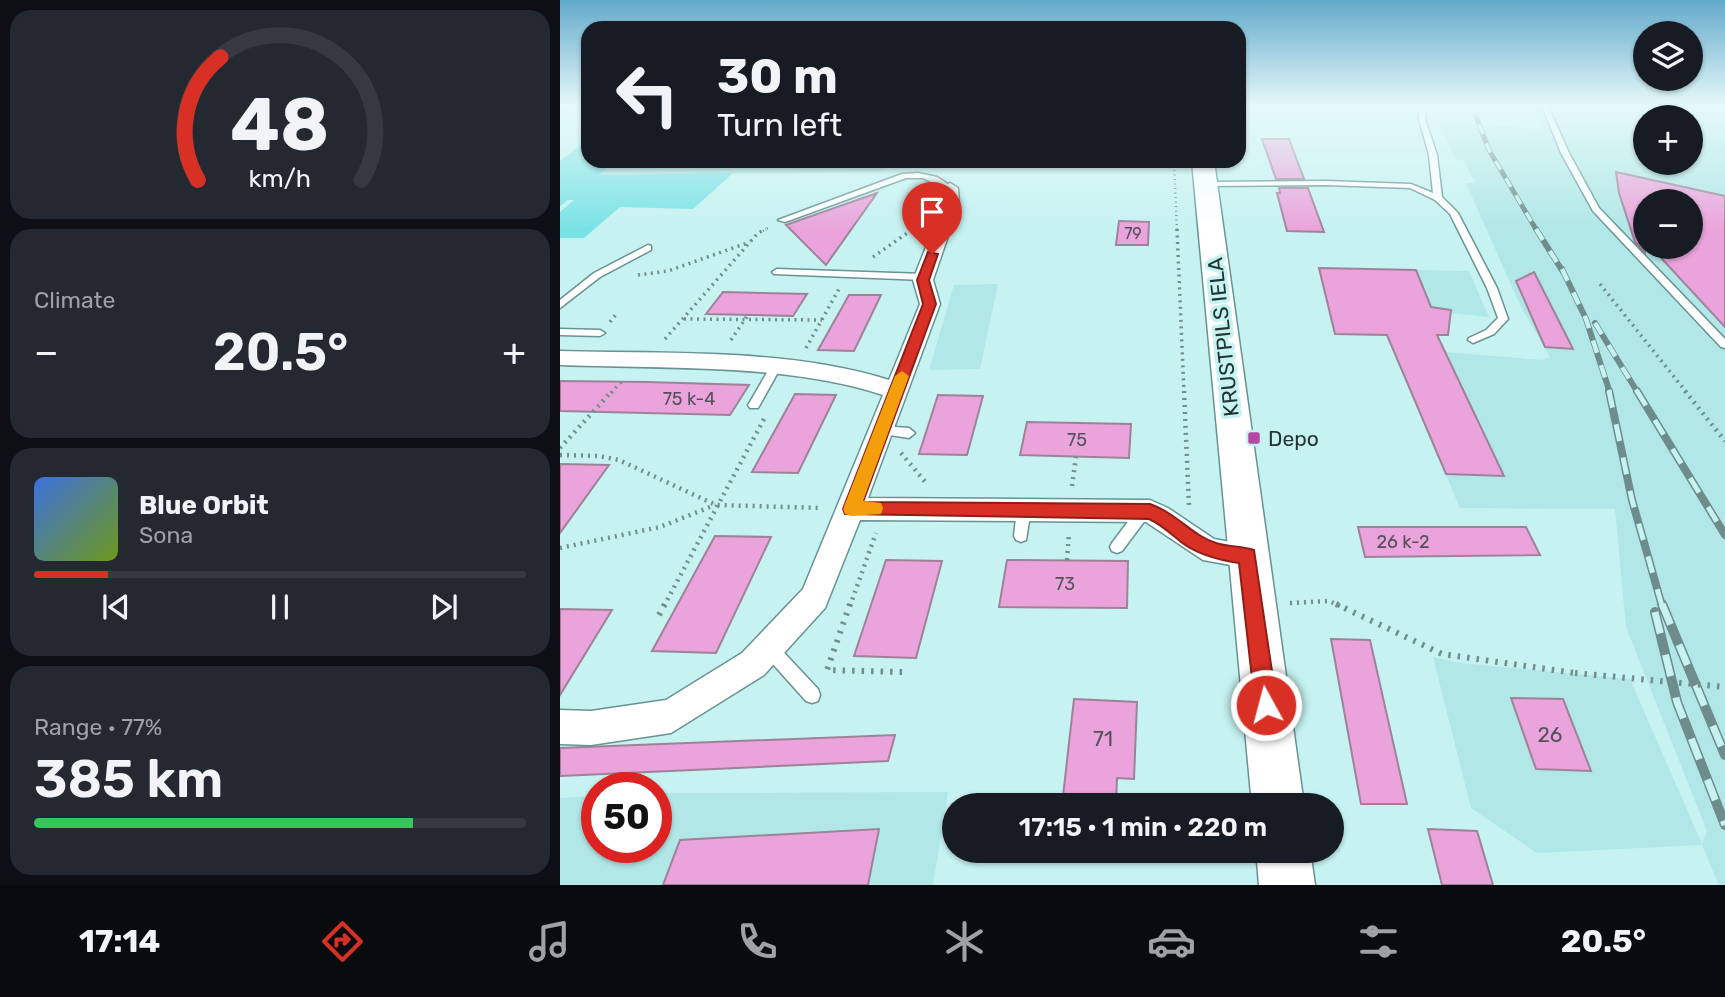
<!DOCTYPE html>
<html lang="en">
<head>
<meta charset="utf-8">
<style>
	body { margin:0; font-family:Rubik,sans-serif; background:#242831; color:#f1f3f6; height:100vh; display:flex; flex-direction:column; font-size:26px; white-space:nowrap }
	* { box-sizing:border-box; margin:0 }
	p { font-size:23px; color:#9ea1a6 }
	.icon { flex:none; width:38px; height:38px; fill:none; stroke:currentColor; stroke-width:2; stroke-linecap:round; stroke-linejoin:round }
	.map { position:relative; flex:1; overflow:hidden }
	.details { display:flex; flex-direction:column; gap:10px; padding:10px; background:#0d0f14; width:560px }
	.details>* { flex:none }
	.guide { position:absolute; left:21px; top:21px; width:665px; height:147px; border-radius:21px; box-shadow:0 2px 5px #0004; background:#171b24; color:#f1f3f6; overflow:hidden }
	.controls { position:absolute; left:1073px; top:21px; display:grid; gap:14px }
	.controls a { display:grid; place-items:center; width:70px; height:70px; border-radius:50%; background:#171b24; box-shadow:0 2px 5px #0004; font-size:35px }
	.speed { position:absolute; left:21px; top:772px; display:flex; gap:14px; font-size:35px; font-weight:700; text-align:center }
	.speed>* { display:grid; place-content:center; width:91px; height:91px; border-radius:50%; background:#171b24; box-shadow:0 2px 5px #0004; line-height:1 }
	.speed .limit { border:10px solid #d22; background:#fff; color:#111 }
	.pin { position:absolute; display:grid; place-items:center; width:60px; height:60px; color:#fff; margin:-72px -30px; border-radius:50% 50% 50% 0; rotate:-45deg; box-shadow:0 0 7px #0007 }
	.pin .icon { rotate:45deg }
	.me { position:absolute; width:77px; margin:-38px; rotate:353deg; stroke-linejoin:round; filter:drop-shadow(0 0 5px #0008) }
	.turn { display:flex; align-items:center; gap:24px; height:147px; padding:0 21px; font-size:32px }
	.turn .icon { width:91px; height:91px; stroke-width:2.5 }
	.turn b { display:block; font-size:49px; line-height:60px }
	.big { font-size:52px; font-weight:600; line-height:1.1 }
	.details .card { flex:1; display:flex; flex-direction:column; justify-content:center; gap:10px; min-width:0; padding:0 24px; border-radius:21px; background:#242831 }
	.details .dial { align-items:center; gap:0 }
	.dial svg { height:182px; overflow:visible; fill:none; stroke:#363941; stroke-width:7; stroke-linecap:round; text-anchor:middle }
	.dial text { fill:#f1f3f6; stroke:none }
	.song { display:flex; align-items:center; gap:21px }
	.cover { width:84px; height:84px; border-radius:10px; background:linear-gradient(135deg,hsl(220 70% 55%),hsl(80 70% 35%)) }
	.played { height:7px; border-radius:4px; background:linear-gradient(90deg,#d93025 15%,#363941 15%) }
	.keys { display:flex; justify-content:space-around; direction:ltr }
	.heat { display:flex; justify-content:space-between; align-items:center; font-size:38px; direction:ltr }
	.charge { height:10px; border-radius:5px; background:linear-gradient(90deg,#34c759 77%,#363941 0) }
	.trip { position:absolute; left:382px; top:793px; width:402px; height:70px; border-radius:35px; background:#171b24; box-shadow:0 2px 5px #0004; font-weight:600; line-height:70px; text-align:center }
	.menu { display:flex; height:112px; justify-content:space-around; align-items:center; background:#090b0e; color:#9ea1a6 }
	.menu .icon { width:49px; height:49px }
	.menu .current { color:#d93025 }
	.menu b { font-size:32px; color:#f1f3f6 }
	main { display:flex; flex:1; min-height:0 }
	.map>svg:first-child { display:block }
	.built { fill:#b1e7e7; fill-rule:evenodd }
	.green { fill:#79e2e4 }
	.building { fill:#eaa4db; stroke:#9e8298; stroke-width:2 }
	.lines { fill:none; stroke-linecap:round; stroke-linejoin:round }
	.service-casing { stroke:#699292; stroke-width:3 }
	.minor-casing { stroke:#699292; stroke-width:3 }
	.secondary-casing { stroke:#699292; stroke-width:3 }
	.path-far3 { stroke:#718e8e; stroke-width:2.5; stroke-dasharray:1 3.5; stroke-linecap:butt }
	.path-far2 { stroke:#718e8e; stroke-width:3.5; stroke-dasharray:2 4.5; stroke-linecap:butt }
	.path-far1 { stroke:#718e8e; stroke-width:4.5; stroke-dasharray:2 5; stroke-linecap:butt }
	.path { stroke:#718e8e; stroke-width:6; stroke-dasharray:2.5 7; stroke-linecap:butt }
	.service { fill:#fff; fill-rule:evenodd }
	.minor { fill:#fff; fill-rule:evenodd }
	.secondary { fill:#fff; fill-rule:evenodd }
	.rail-far3-casing { stroke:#6f8c8c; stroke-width:5 }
	.rail-far2-casing { stroke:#6f8c8c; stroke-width:6 }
	.rail-far1-casing { stroke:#6f8c8c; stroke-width:8 }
	.rail-casing { stroke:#6f8c8c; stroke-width:10 }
	.rail-far3 { stroke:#c6f2f2; stroke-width:3.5; stroke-dasharray:10; stroke-linecap:butt }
	.rail-far2 { stroke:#c6f2f2; stroke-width:4.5; stroke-dasharray:13; stroke-linecap:butt }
	.rail-far1 { stroke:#c6f2f2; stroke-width:5; stroke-dasharray:17; stroke-linecap:butt }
	.rail { stroke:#c6f2f2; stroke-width:7; stroke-dasharray:22; stroke-linecap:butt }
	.path-bridge { stroke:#718e8e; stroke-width:6; stroke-dasharray:2.5 7; stroke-linecap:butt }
	.route { fill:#d93025; stroke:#8d1f18; stroke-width:2 }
	.slow { fill:#f59e0b }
	.poi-dot { fill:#b647a4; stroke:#c6f2f2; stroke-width:2.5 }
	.labels { text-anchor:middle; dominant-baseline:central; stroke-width:7; stroke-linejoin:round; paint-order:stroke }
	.far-number-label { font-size:16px; fill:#55505e }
	.number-label { font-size:18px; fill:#55505e }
	.street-label { font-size:21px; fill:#233434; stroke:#c6f2f2 }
	.poi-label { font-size:21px; fill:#233434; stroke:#c6f2f2; text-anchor:start }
	.near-number-label { font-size:21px; fill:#55505e }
</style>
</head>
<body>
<main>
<section class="details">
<div class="card dial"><svg viewBox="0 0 100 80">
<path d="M14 69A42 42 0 1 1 86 69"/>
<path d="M14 69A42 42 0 0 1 24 15" stroke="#d93025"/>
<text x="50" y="56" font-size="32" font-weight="700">48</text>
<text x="50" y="72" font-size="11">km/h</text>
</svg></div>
<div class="card"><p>Climate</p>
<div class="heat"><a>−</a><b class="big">20.5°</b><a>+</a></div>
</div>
<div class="card">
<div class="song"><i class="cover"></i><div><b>Blue Orbit</b><p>Sona</p></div></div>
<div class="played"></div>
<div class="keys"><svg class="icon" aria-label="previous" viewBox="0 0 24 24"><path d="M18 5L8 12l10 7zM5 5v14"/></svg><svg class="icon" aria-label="pause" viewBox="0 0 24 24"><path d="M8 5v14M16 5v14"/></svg><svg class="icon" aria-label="next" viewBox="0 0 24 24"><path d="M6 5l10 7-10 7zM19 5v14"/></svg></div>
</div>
<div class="card"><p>Range · 77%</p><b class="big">385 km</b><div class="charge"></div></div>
</section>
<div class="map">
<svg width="1165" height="885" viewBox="0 0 1165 885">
	<rect width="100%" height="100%" fill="#c6f2f2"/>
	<path class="built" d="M 968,106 L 1165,106 L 1165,885 L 1159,885 L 1142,845 L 977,853 L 911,808 L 873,657 L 900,663 L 1070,679 L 1142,844 L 1147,831 L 1066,627 L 1055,509 L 900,508 L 834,352 L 885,352 L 983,360 L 990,357 L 960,305 L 906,183 L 915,183 L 904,161 L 896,159 L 878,121 L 981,129 ZM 1085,117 L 1130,117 L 1130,163 L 1085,163 ZM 1085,201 L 1130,201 L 1130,247 L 1085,247 Z
		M 53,161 L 346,161 L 318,172 L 38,175 Z
		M 856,270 L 909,271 L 929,317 L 890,313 L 883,308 L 871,307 Z
		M 438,284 L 420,369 L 369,370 L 394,285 Z
		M 388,792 L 373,885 L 0,885 L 0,798 L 37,796 L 37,847 L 96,847 L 96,793 Z"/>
	<path class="green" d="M 28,139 L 28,161 L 53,161 L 39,175 L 173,173 L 133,209 L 60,207 L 24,238 L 0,238 L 0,212 L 14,200 L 8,200 L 0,206 L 0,161 Z"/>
	<path class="building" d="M 702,139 L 729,139 L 744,179 L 716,179 Z
		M 1056,172 L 1165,196 L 1165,327 L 1091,247 L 1130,247 L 1130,201 L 1085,201 L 1085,252 L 1075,242 L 1059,193 Z
		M 719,188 L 748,188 L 764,232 L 727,231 L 717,193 L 720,193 Z
		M 317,193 L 266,265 L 226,225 Z
		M 559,221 L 589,222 L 588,245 L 556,245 Z
		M 759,268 L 856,270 L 871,307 L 891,310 L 888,335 L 877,335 L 944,476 L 886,474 L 827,335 L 775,334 Z
		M 974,272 L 1013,349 L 985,347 L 956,281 Z
		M 163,292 L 247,294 L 233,316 L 146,314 Z
		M 289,295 L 321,295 L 294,351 L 258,350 Z
		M 0,381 L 87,382 L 189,385 L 170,415 L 0,411 Z
		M 235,394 L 276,395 L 238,473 L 192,472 Z
		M 378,395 L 423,396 L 407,455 L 359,454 Z
		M 467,422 L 571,424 L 569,458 L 460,455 Z
		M 0,464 L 49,465 L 0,533 Z
		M 798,527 L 966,527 L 980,555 L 805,557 Z
		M 155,536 L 211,537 L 156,653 L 92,651 Z
		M 326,560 L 382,561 L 356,658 L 294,656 Z
		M 447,560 L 568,561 L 567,608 L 439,607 Z
		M 0,609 L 52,610 L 0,695 Z
		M 771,639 L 810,640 L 847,804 L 801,804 Z
		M 951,698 L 1003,699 L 1031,771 L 976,769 Z
		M 514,699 L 577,702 L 574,779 L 557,778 L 556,805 L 502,805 Z
		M 335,735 L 328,761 L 0,776 L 0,748 Z
		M 319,829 L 308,885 L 103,885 L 120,840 Z
		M 868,829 L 917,831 L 933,885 L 882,885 Z"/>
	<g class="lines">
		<defs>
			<path id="service" d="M 860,106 L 866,106 L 865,119 L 877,155 L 882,197 L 898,213 L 937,288 L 948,319 L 934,334 L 913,343 L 908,340 L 909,338 L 926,330 L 938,318 L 927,288 L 890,214 L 875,200 L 850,188 L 766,185 L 646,186 L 642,184 L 646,182 L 766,181 L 851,184 L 873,193 L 869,155 L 859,119 Z
				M 982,106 L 988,106 L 1009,153 L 1039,208 L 1165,339 L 1165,348 L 1161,347 L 1033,211 L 1001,153 Z
				M 358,173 L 377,177 L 394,188 L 387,190 L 363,178 L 346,178 L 225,222 L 218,220 L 342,174 Z
				M 88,245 L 91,246 L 91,250 L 40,277 L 0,308 L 0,300 L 34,273 Z
				M 217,269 L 364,274 L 369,277 L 364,280 L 214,274 L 212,272 Z
				M 0,329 L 40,330 L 45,333 L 40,336 L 0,335 Z
				M 216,363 L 221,367 L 198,408 L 190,408 L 188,405 L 190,402 L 212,364 Z
				M 321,426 L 349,428 L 355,433 L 349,438 L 317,433 L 315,430 Z
				M 464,503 L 469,505 L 471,509 L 466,540 L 461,542 L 456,540 L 454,536 L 457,509 L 459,505 Z
				M 584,505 L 589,507 L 591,511 L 589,515 L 562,551 L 557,553 L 552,551 L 550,547 L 552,543 L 579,507 Z
				M 209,640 L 215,643 L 258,689 L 260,695 L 258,701 L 252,703 L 246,701 L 203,653 L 201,648 L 203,643 Z"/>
			<path id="minor" d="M 0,106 L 9,106 L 0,112 Z
				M 390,183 L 398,188 L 399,204 L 373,280 L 380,304 L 308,498 L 590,500 L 608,508 L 654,539 L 697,547 L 701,556 L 697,565 L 687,568 L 643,560 L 586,522 L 300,520 L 265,608 L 204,675 L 111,733 L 31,745 L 0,744 L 0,710 L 31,711 L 106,700 L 182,653 L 243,589 L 323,395 C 228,363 101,369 0,365 L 0,351 C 105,354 229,348 329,380 L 360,304 L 353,280 L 383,204 L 382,188 Z"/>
			<path id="secondary" d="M 632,161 L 654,161 L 744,805 L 692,805 Z
				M 696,850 L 750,850 L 755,885 L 699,885 Z"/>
		</defs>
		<use href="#service" class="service-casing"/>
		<use href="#minor" class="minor-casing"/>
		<use href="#secondary" class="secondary-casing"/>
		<path class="path-far3" d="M 614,161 L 617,231
			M 203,231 L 208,228
			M 350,231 L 357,226"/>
		<path class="path-far2" d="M 617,229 L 624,393
			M 313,257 L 353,229
			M 78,275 L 108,271 L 190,242
			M 1040,284 L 1127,393
			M 124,319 L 262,320
			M 50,322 L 58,312
			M 105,339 L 198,233 L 206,229
			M 171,340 L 188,315
			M 246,348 L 279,289
			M 51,393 L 61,382"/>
		<path class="path-far1" d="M 624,391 L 629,506
			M 1125,391 L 1165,441
			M 0,448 L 52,391
			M 341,453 L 367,484
			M 0,455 L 39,456 L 59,460 L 156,505 L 262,508
			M 512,486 L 516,457
			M 0,548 L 100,527 L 155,505
			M 507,560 L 509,533
			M 730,603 L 769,601 L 780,606
			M 104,606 L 204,419
			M 290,606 L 316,533"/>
		<path class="path" d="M 290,604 L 267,670 L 344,672
			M 776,604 L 882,654 L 1015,673
			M 99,615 L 105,604"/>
		<use href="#service" class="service"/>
		<use href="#minor" class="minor"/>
		<use href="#secondary" class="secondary"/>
		<defs>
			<path id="rail-far3" d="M 912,106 L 929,150 L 977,231"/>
			<path id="rail-far2" d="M 976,229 L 1005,275
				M 1002,269 L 1026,319 L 1050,393
				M 1035,323 L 1078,393"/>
			<path id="rail-far1" d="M 1049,391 L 1072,500 L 1102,606
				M 1077,391 L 1165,535"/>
			<path id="rail" d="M 1102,604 L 1165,755
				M 1095,612 L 1117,702 L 1165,825"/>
		</defs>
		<use href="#rail-far3" class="rail-far3-casing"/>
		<use href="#rail-far2" class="rail-far2-casing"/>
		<use href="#rail-far1" class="rail-far1-casing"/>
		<use href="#rail" class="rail-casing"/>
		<use href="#rail-far3" class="rail-far3"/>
		<use href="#rail-far2" class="rail-far2"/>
		<use href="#rail-far1" class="rail-far1"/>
		<use href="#rail" class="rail"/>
		<path class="path-bridge" d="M 1015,673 L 1165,687"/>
	</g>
	<linearGradient id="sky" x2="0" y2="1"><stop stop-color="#63aaca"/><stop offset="0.46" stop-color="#e5f9f9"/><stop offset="1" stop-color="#e5f9f9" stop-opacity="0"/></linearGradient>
	<rect width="1165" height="230" fill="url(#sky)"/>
	<path class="route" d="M 368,252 L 378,254 L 369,280 L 376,304 L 303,502 L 590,504 C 618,514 631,535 656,543 C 668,547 682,546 694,550 L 717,705 L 714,712 L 706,715 L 699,712 L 695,705 L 679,563 C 658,560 638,555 621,542 C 610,533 602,525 589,519 L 285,514 L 283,509 L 363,304 L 357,280 Z"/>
	<path class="slow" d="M 342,371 L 349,376 L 303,501 L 321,503 L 323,508 L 321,514 L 291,516 L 285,514 L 283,509 L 335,376 Z"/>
	<rect class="poi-dot" x="687" y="431" width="14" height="14" rx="3.5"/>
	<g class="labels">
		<g class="far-number-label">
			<text x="573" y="233">79</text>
		</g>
		<g class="number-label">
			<text x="129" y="399">75 k-4</text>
			<text x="517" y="440">75</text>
			<text x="843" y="542">26 k-2</text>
			<text x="505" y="584">73</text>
		</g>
		<g class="street-label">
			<text transform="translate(663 337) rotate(-96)">KRUSTPILS IELA</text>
		</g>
		<g class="poi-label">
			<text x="708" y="438">Depo</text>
		</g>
		<g class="near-number-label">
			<text x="990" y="734">26</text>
			<text x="543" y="738">71</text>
		</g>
	</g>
</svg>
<div class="controls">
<a><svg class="icon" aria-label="layers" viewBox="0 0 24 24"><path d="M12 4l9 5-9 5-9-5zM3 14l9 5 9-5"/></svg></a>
<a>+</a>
<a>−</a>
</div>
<div class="speed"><div class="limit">50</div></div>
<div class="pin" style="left:372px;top:254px;background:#d93025"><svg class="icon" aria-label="arrive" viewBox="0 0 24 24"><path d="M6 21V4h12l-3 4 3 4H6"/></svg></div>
<svg class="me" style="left:706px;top:705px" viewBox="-20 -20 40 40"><circle r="17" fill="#d93025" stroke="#fff" stroke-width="3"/><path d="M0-11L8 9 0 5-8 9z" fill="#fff"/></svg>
<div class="trip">17:15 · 1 min · 220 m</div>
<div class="guide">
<div class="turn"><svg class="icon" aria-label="left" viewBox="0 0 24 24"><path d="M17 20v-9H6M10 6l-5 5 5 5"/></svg><div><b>30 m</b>Turn left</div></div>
</div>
</div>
</main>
<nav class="menu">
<b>17:14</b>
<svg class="icon current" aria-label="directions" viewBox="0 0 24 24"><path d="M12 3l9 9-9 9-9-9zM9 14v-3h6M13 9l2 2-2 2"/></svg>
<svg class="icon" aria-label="music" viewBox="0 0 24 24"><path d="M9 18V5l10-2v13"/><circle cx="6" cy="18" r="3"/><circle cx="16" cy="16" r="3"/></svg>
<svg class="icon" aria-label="phone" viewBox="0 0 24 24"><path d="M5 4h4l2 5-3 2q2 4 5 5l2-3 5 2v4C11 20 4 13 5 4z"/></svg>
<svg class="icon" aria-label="climate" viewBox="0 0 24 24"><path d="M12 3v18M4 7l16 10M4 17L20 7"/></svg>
<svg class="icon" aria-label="car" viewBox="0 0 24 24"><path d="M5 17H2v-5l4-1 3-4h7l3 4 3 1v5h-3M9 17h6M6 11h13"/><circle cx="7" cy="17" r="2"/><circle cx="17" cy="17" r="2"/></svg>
<svg class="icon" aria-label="filters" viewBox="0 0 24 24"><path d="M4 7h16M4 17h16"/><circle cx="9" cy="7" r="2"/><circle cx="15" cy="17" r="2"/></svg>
<b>20.5°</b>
</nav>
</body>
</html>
